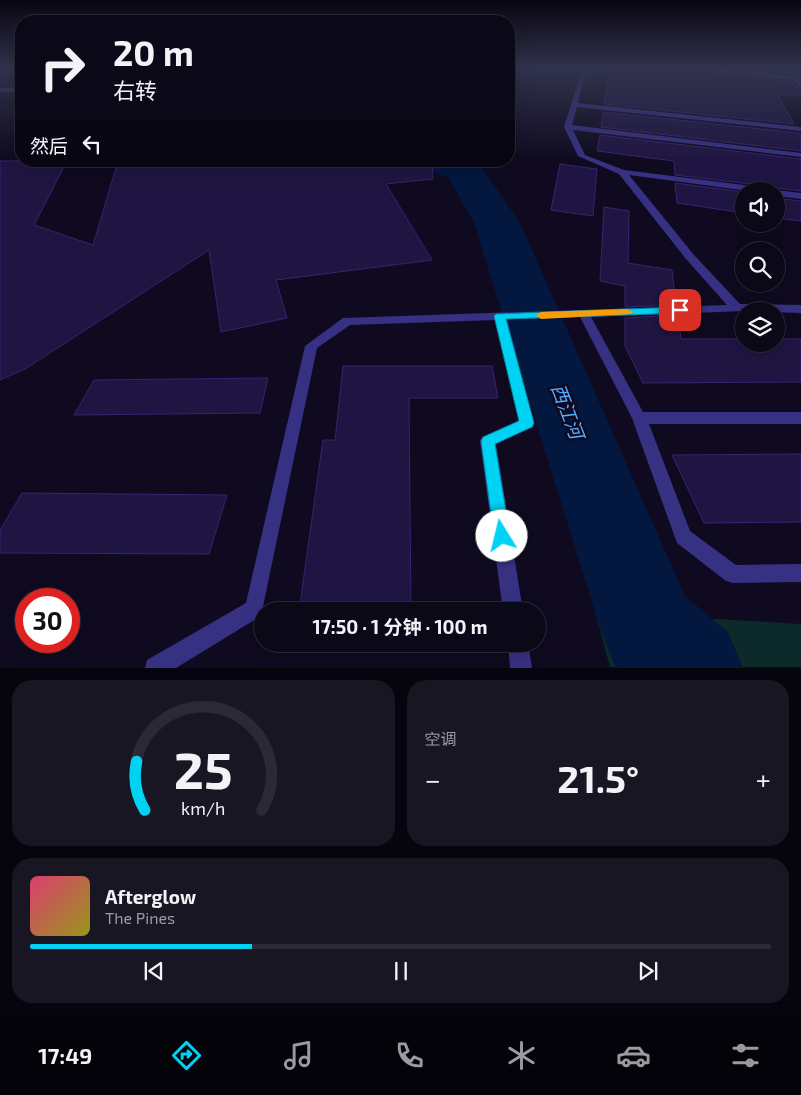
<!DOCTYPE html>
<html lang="zh">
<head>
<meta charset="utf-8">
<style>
	body { margin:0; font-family:"Exo 2","Noto Sans SC",sans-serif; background:#191624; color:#f1f3f6; height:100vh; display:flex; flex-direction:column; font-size:19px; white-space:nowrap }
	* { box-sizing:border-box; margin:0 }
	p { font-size:16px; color:#9a9aa1 }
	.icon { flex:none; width:28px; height:28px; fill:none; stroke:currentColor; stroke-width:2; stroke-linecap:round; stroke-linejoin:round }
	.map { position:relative; height:668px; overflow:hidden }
	.panel { display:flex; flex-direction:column; gap:12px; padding:12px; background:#06040d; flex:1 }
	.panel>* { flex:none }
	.hud { position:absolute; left:15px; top:15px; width:500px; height:152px; border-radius:20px; box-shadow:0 5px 20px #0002,0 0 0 1px #2b2936; background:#0b0817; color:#f1f3f6; overflow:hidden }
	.controls { position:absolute; left:735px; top:182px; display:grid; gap:10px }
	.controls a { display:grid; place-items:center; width:50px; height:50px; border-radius:50%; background:#0b0817; box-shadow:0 5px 20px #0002,0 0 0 1px #2b2936; font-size:25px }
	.speed { position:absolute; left:15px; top:588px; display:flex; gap:10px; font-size:25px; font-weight:700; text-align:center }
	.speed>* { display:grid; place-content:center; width:65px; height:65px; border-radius:50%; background:#0b0817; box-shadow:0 5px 20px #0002,0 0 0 1px #2b2936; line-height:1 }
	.speed .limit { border:8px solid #d22; background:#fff; color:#111 }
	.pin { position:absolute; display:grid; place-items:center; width:42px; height:42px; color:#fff; margin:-21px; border-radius:10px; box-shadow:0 2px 8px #0006 }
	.me { position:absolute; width:55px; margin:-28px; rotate:351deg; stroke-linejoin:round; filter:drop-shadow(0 0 4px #0008) }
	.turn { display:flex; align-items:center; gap:18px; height:105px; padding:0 15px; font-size:22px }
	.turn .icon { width:65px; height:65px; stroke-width:2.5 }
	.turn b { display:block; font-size:35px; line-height:42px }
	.then { display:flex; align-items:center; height:48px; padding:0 15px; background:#0003; gap:10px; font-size:19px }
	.big { font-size:38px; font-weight:700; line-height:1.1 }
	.panel .tile { flex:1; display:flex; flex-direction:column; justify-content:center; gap:8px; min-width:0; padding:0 18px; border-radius:20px; background:#191624 }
	.panel .dial { align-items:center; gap:0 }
	.dial svg { height:130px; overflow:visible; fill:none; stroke:#2b2936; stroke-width:7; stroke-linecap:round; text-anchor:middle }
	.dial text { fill:#f1f3f6; stroke:none }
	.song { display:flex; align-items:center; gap:15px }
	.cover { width:60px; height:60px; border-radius:8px; background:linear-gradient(135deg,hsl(340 70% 55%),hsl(60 70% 35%)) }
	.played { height:5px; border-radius:2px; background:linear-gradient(90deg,#00d2f3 30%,#2b2936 30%) }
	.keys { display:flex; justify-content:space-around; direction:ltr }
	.heat { display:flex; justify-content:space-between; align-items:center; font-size:28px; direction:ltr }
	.panel .tiles { flex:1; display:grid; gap:12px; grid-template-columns:1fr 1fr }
	.tile:last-child { grid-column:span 2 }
	.trip { position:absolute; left:254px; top:602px; width:292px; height:50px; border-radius:25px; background:#0b0817; box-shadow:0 5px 20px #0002,0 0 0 1px #2b2936; font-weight:700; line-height:50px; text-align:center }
	.tab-bar { display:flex; height:80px; justify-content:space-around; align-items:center; background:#040309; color:#9a9aa1 }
	.tab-bar .icon { width:35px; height:35px }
	.tab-bar .current { color:#00d2f3 }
	.tab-bar b { font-size:22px; color:#f1f3f6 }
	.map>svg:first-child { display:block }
	.green { fill:#0d2a2a }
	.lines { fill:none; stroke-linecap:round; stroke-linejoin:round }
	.river { fill:#04173e; fill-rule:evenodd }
	.building { fill:#1f1542; stroke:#362470 }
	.minor { fill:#373183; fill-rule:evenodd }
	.route { fill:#00d2f3; stroke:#00889e }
	.slow { fill:#f59e0b }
	.labels { text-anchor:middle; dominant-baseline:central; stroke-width:5; stroke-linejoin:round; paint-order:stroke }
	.water-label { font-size:19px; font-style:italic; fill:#56abff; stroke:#0f0a1f }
</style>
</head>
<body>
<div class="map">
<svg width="801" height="668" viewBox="0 0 801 668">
	<rect width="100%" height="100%" fill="#0f0a1f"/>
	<path class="green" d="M 595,612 L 801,624 L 801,667 L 610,667 Z"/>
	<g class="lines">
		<path class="river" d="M 509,67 L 533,67 L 529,73 L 509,78 Z
			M 420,161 L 478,162 L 520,223 L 685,596 L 728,632 L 743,668 L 618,668 L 615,666 L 601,631 L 474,223 L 449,178 L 426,169 Z"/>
	</g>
	<path class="building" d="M 626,67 L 673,67 L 792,82 L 801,91 L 801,96 L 777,94 L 794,124 L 604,104 L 610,69 L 626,70 Z
		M 724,67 L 766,67 L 801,71 L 801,80 L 795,74 Z
		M 603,112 L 799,133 L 801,136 L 801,151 L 601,127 Z
		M 600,135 L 801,159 L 801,191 L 776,188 L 772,189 L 767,186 L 675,175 L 674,161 L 597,151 Z
		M 0,161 L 67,161 L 34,225 L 93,245 L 116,168 L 183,161 L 432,161 L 433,179 L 386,184 L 432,260 L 276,280 L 287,318 L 221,332 L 209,250 L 25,369 L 0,380 Z
		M 560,164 L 597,169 L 593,216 L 551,210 Z
		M 675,183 L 744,192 L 744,213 L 677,203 Z
		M 776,198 L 801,201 L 801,221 L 776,218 Z
		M 604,207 L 629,211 L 628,263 L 672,270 L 676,305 L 625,307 L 625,286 L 600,281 Z
		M 678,315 L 681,339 L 744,339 L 744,344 L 776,344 L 776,339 L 801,339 L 801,382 L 643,383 L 625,346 L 625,318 Z
		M 343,366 L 492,366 L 498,398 L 409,398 L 411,611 L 299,611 L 323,440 L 335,440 Z
		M 268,378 L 260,413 L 74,415 L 94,380 Z
		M 801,454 L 801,522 L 704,523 L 672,455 Z
		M 22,493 L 227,495 L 209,554 L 0,553 L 0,530 Z
		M 295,644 L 412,644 L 412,649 L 294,647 Z"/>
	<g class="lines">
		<path class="minor" d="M 583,67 L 588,67 L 586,71 L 578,103 L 801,127 L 801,131 L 577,107 L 572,125 L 801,153 L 801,157 L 573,130 L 585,155 L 624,170 L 767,188 L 771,191 L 749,191 L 629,175 L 694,255 L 740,304 L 801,305 L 801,313 L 744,311 L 591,317 L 643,412 L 801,412 L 801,424 L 649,424 L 690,531 L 736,565 L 801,564 L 801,582 L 733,583 L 726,581 L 677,543 L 632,418 L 580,317 L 507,319 L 534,423 L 532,427 L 496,444 L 523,611 L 503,611 L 480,441 L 483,437 L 519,420 L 495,320 L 350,325 L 317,348 L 261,616 L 176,668 L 145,668 L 147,660 L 246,603 L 305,346 L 343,318 L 727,305 L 686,259 L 619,174 L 578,156 L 564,127 Z
			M 675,67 L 699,67 L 795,76 L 801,83 L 801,89 L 793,80 Z
			M 0,88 L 21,88 L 21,92 L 0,92 Z
			M 776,190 L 801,193 L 801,199 L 776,196 L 776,191 L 773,191 Z
			M 508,644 L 528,644 L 532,668 L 510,668 Z"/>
	</g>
	<linearGradient id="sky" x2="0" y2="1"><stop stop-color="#080611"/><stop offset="0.42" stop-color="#31334d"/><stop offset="1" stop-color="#31334d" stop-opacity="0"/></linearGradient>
	<rect width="801" height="161" fill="url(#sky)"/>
	<path class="route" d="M 680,307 L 685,310 L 684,313 L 506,319 L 534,423 L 532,427 L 495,444 L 510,536 L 507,541 L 502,543 L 496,541 L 494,536 L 481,441 L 483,437 L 519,421 L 494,316 L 496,314 Z"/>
	<path class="slow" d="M 627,309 L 633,312 L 631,314 L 541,319 L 536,315 L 541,312 Z"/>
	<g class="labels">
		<g class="water-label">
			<text transform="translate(568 411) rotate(69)">西江河</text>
		</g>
	</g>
</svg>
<div class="controls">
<a><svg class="icon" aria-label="sound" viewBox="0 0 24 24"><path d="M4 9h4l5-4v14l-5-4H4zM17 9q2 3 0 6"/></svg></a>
<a><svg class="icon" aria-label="search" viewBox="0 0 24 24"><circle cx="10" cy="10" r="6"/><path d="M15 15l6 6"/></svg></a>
<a><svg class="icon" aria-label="layers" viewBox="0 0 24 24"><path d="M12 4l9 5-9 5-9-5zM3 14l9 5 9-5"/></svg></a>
</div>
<div class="speed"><div class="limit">30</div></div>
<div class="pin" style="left:680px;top:310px;background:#d93025"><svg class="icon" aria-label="arrive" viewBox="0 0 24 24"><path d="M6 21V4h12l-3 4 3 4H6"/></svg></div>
<svg class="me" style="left:502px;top:536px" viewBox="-20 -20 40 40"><circle r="19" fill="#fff"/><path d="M0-13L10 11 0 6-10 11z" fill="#00d2f3"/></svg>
<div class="trip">17:50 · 1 分钟 · 100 m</div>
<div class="hud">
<div class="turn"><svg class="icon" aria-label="right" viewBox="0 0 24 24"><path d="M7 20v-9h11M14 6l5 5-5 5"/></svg><div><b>20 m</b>右转</div></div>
<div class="then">然后<svg class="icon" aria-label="left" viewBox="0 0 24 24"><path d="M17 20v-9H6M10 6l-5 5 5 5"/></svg></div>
</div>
</div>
<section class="panel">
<div class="tiles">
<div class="tile dial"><svg viewBox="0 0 100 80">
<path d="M14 69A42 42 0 1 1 86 69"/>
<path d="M14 69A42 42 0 0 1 9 39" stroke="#00d2f3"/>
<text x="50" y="56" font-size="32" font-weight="700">25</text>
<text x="50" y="72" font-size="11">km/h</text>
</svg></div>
<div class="tile"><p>空调</p>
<div class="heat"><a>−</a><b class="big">21.5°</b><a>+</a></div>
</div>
<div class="tile">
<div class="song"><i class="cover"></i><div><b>Afterglow</b><p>The Pines</p></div></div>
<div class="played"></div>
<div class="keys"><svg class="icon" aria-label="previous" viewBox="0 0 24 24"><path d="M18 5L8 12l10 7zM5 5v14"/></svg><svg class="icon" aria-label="pause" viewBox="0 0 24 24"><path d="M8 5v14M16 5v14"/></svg><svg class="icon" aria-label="next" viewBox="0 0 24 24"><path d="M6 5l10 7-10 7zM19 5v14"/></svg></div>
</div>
</div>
</section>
<nav class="tab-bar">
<b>17:49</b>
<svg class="icon current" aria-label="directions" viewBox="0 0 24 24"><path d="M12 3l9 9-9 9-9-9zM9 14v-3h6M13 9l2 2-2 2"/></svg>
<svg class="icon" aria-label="music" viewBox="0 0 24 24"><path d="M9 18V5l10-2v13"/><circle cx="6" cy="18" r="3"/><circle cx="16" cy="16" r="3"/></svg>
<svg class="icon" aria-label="phone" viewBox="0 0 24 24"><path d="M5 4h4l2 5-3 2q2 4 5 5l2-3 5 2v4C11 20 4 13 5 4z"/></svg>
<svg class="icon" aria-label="climate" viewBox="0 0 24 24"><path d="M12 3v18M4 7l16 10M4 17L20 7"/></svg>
<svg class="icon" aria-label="car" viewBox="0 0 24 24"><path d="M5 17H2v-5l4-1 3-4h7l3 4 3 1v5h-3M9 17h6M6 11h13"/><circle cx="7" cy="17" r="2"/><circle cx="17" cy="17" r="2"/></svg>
<svg class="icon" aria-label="filters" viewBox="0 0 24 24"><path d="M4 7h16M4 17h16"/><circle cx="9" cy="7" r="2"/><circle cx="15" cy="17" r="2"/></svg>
</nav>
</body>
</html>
